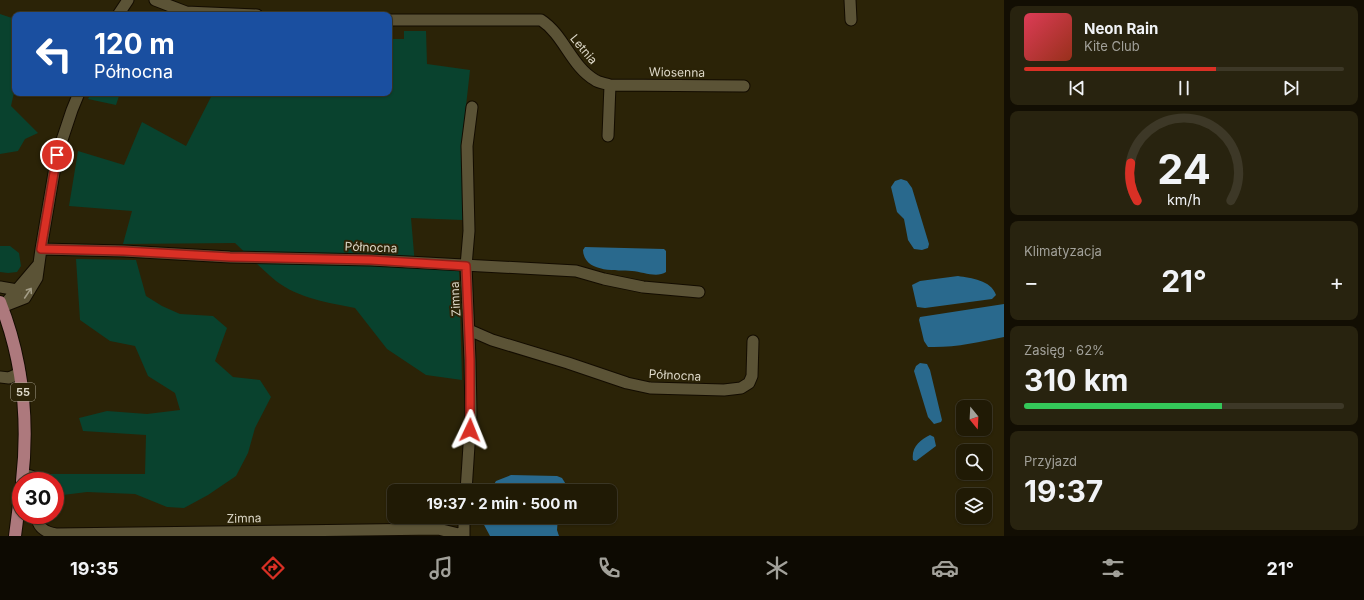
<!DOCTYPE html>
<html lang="pl">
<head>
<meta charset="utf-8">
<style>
	body { margin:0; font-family:Inter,sans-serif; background:#28230f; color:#f1f3f6; height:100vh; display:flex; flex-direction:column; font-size:15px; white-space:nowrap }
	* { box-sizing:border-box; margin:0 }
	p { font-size:13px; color:#a2a19a }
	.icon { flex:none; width:22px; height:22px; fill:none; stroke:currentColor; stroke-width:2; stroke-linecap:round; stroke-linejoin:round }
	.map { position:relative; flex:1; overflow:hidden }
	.drawer { display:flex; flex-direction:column; gap:6px; padding:6px; background:#120e03; width:360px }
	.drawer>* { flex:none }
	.guide { position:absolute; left:12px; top:12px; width:380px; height:84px; border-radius:8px; box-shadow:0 1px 3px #0004,0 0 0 1px #3d3827; background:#1a4fa0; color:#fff; overflow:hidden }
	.needle { width:26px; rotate:162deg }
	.controls { position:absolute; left:956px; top:400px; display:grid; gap:8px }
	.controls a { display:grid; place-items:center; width:36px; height:36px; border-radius:8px; background:#201a05; box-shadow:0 1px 3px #0004,0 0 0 1px #3d3827; font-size:20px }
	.speed { position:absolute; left:12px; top:472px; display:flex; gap:8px; font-size:20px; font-weight:700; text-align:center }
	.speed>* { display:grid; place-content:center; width:52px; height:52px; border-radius:50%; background:#201a05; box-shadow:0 1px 3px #0004,0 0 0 1px #3d3827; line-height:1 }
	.speed .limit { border:6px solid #d22; background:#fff; color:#111 }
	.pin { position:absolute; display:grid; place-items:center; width:34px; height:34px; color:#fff; margin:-17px; border:2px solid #fff; border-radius:50%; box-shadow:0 1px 4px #0007 }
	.me { position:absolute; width:44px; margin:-22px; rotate:2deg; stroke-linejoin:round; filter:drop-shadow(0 0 3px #0008) }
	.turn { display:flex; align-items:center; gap:14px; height:84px; padding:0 16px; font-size:18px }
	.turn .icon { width:52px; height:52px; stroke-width:2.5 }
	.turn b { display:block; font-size:28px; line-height:34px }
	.big { font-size:30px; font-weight:700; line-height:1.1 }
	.drawer .tile { flex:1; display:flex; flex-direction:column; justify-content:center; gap:6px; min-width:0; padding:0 14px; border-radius:8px; background:#28230f }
	.drawer .dial { align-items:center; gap:0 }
	.dial svg { height:104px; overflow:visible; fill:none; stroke:#3d3827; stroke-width:7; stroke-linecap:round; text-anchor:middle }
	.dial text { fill:#f1f3f6; stroke:none }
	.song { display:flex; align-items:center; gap:12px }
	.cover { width:48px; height:48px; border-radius:6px; background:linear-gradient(135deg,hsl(350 70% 55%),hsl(10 70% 35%)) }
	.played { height:4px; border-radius:2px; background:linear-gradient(90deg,#d93025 60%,#3d3827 60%) }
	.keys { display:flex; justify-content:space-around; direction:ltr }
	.heat { display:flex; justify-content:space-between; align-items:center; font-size:22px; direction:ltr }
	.charge { height:6px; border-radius:3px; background:linear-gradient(90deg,#34c759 62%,#3d3827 0) }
	.trip { position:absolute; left:387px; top:484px; width:230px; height:40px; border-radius:8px; background:#201a05; box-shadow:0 1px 3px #0004,0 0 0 1px #3d3827; font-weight:700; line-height:40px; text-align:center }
	.tab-bar { display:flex; height:64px; justify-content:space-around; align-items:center; background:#0d0a02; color:#a2a19a }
	.tab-bar .icon { width:28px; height:28px }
	.tab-bar .current { color:#d93025 }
	.tab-bar b { font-size:18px; color:#f1f3f6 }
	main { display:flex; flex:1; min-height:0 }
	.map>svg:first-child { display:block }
	.green { fill:#09422e }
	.water { fill:#29698d }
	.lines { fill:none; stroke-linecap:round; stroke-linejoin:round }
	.minor-casing { stroke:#130c00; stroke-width:13 }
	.major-casing { stroke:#130c00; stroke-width:14 }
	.minor { stroke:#5b5336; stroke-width:11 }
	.major { stroke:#ad797d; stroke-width:12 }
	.oneway { stroke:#a39d87 }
	.route-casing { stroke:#8d1f18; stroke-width:10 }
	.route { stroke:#d93025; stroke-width:7 }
	.labels { text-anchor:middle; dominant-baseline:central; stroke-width:4; stroke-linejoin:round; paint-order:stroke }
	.shield { fill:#2b2307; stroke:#a8a28f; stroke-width:1 }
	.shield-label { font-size:11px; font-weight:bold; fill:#ded9c9 }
	.street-label { font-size:12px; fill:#ded9c9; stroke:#2b2307 }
</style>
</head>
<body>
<main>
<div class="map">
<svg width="1004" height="536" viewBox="0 0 1004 536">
	<rect width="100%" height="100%" fill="#2b2307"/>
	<path class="green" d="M 0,14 L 15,19 L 15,88 L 11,106 L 38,133 L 25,139 L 18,151 L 0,154 Z
		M 389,29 L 393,29 L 393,39 L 404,39 L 404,31 L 426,31 L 427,64 L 470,70 L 462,142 L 463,220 L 411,218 L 415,265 L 459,267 L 462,380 L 426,375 L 387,349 L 355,308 C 329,303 298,298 276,281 C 262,269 248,255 235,243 L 123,244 L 132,211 L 69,206 L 78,151 L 124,165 L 142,122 L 186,146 L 213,93 L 389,93 Z
		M 91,93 L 120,93 L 116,105 L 88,99 Z
		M 0,246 L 10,246 L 19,253 L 21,266 L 17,272 L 8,273 L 0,272 Z
		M 76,259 L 136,260 L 146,296 L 162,306 L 180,314 L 213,316 L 227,328 L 215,361 L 233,377 L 260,380 L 271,397 L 255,428 L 248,453 L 236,476 L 208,495 L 184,508 L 167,507 L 135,494 L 87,492 L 55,496 L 55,481 L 49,481 L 51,474 L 145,474 L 146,435 L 83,431 L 79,418 L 107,411 L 147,414 L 180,410 L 175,393 L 148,376 L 135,346 L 110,341 L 80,320 Z"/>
	<path class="water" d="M 901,179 L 907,181 L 912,188 L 929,244 L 928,248 L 922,250 L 914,249 L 908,240 L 904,219 L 897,212 L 891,187 L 895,181 Z
		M 585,247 L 664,249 L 666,251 L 666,272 C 657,278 643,272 632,271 C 616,270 584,273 583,250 Z
		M 958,276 C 971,278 991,280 996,295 L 992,299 L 925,308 L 917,307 L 912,285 L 920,281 Z
		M 1004,304 L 1004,337 C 979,342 954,348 928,347 L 924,341 L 919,320 L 920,317 Z
		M 920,363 L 927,364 L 930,370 L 942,420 L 941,422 L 934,424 L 928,417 L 914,371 L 916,366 Z
		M 930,435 L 934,437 L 936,446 L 916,461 L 913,460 C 911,447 920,440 930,435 Z
		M 511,475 L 557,476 L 562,478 L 567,486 L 564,491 L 490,491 L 496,481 Z
		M 483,517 L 558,517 L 557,530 L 559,536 L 490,536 L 483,523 Z"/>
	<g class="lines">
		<defs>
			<path id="minor" d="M 155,0 L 186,12 L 257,15
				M 850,0 L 851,20
				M 118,15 L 128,0
				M 389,20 L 541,20 C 564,35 571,66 595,80 C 599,83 605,83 610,85 L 608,136
				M 610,85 L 744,86
				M 41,249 L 124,251 L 230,257 L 371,260 L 576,271 L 604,279 L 643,287 L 699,292
				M 0,287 L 17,290
				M 4,305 L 38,265
				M 2,307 L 25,298 L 37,278 L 41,249 L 57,155 L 72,110 L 79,93
				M 469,330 L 492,340 L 568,363 L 627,383 L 650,388 L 724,390 L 741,388 L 749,383 L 752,376 L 753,341
				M 0,377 L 9,378 L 20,373
				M 23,474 L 31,476 L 38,481
				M 466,491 L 471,415 L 470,360 L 466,266 L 469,231 L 467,146 L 472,107
				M 37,515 C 37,527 44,532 56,534 L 438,529 L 463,535
				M 464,536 L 464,517"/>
			<path id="major" d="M 0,302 C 23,360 29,419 22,481
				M 15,536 L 21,489"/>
		</defs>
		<use href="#minor" class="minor-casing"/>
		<use href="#major" class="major-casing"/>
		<use href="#minor" class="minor"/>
		<use href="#major" class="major"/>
	</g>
	<defs><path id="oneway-shaft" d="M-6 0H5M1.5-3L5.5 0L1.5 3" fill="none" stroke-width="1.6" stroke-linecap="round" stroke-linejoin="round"/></defs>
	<use class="oneway" href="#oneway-shaft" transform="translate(28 293) rotate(-56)"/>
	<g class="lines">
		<defs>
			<path id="route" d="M 57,155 L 41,249 L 124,251 L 230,257 L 371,260 L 466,266 L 470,360 L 470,430"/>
		</defs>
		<use href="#route" class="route-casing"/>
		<use href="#route" class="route"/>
	</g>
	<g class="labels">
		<rect class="shield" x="11" y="383" width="24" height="18" rx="3"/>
		<g class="shield-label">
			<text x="23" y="392">55</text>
		</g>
		<g class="street-label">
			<text transform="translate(584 49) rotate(50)">Letnia</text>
			<text transform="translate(677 72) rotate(1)">Wiosenna</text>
			<text transform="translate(371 247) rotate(2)">Północna</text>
			<text transform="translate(455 299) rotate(-93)">Zimna</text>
			<text transform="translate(675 375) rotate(3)">Północna</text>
			<text transform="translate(244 518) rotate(-1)">Zimna</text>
		</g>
	</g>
</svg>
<div class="controls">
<a><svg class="needle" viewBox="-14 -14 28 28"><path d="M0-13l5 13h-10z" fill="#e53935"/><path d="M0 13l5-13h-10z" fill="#a2a19a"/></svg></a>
<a><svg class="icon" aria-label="search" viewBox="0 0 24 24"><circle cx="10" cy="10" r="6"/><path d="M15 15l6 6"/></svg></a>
<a><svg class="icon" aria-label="layers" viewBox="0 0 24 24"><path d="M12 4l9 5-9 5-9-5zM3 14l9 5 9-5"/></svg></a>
</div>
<div class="speed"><div class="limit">30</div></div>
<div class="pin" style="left:57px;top:155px;background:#d93025"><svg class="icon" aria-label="arrive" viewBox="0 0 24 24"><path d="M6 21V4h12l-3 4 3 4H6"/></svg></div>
<svg class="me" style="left:470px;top:430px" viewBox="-20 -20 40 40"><path d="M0-17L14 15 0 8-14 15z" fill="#d93025" stroke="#fff" stroke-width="4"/></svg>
<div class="trip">19:37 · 2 min · 500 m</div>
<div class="guide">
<div class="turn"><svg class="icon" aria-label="left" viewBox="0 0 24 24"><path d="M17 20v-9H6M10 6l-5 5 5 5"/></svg><div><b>120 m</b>Północna</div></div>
</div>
</div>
<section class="drawer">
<div class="tile">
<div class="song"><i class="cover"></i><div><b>Neon Rain</b><p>Kite Club</p></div></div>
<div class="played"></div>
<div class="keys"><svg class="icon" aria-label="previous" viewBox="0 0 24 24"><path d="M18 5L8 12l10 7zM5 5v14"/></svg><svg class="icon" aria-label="pause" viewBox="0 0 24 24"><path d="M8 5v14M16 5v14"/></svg><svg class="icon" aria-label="next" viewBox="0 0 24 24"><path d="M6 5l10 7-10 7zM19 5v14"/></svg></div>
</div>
<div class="tile dial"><svg viewBox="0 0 100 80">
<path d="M14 69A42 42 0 1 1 86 69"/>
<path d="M14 69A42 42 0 0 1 9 40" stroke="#d93025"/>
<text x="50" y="56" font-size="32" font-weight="700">24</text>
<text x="50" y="72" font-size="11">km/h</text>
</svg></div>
<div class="tile"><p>Klimatyzacja</p>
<div class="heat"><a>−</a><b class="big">21°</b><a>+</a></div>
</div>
<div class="tile"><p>Zasięg · 62%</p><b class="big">310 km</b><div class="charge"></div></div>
<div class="tile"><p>Przyjazd</p><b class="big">19:37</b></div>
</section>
</main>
<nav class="tab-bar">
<b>19:35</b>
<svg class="icon current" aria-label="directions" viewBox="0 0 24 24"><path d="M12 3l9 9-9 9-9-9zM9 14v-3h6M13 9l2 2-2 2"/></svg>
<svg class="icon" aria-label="music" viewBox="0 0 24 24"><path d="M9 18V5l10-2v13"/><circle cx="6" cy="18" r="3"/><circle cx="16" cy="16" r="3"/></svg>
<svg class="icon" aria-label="phone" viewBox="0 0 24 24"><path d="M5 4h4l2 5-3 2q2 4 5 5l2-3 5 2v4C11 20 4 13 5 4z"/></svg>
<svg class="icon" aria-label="climate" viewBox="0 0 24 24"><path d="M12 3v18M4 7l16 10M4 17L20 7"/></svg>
<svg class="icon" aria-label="car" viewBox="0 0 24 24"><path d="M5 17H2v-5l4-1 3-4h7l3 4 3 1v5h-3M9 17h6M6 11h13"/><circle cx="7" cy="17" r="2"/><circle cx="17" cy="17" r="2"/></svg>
<svg class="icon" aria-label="filters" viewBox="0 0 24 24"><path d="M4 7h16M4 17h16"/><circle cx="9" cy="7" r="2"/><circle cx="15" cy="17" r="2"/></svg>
<b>21°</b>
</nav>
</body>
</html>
